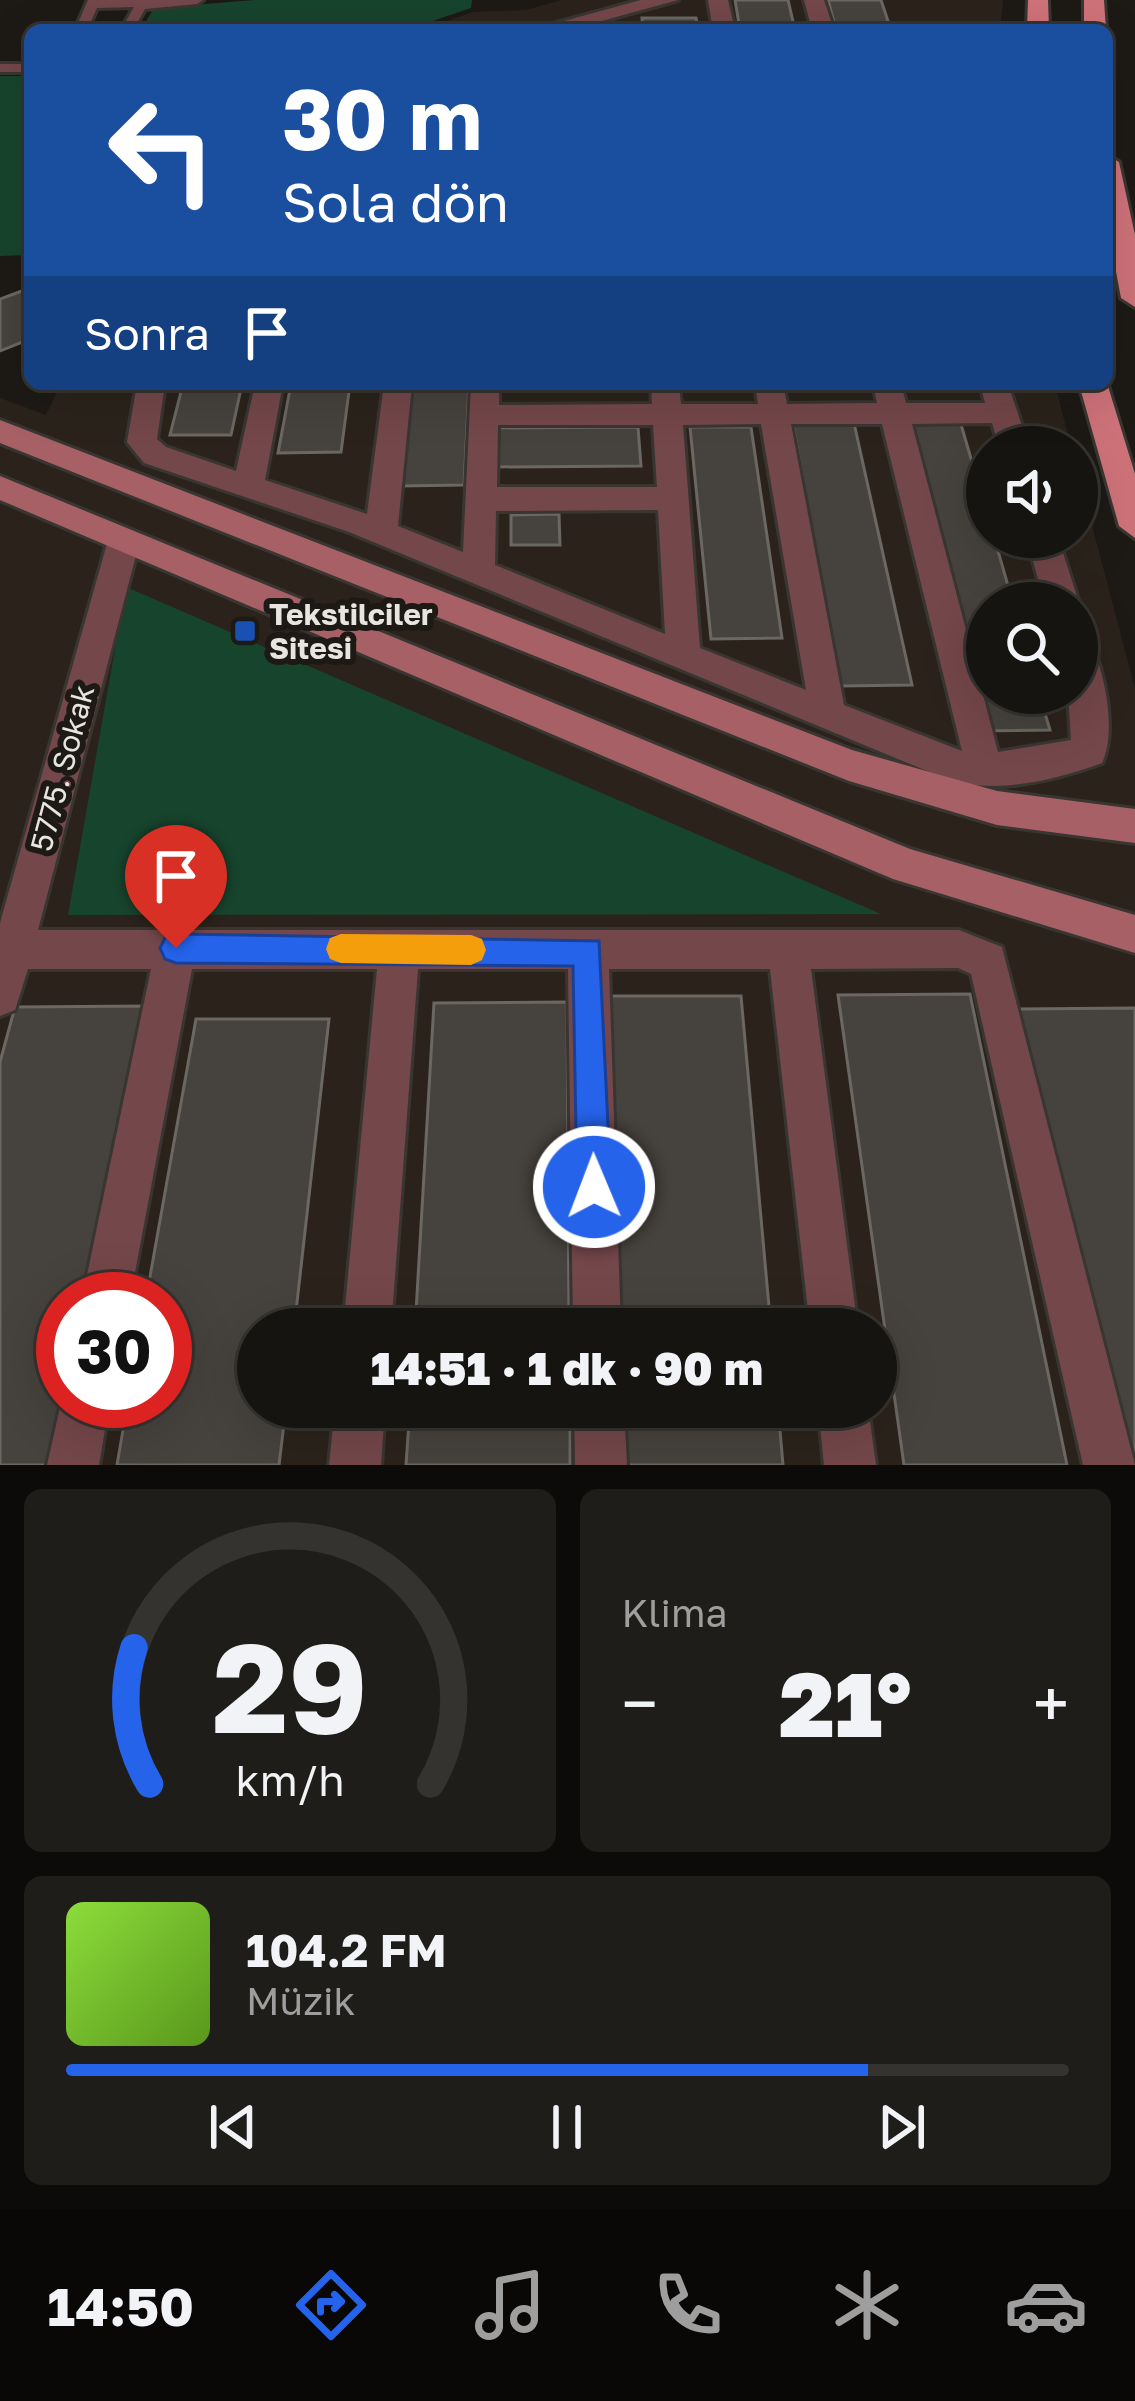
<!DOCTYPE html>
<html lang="tr">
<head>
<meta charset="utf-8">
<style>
	body { margin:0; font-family:"Golos Text",sans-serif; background:#1f1d19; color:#f1f3f6; height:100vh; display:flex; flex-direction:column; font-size:45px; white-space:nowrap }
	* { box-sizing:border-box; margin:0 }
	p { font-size:39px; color:#9e9e9f }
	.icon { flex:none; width:66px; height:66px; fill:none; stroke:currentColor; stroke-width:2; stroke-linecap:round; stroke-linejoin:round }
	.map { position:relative; height:1465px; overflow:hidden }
	.sheet { display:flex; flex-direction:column; gap:24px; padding:24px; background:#0c0b09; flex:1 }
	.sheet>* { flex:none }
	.top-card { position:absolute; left:24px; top:24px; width:1089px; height:366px; border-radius:18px; box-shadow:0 12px 48px #0002,0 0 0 3px #353330; background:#1a4fa0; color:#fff; overflow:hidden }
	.fabs { position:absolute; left:966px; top:426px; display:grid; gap:24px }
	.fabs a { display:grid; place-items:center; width:132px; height:132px; border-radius:50%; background:#161410; box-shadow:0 12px 48px #0002,0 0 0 3px #353330; font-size:60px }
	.speed { position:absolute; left:36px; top:1272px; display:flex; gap:24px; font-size:60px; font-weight:700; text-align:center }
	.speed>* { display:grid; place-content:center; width:156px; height:156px; border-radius:50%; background:#161410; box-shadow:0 12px 48px #0002,0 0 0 3px #353330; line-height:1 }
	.speed .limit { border:18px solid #d22; background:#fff; color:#111 }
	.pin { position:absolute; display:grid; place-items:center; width:102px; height:102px; color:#fff; margin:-123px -51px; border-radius:50% 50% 50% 0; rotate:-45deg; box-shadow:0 0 12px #0007 }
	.pin .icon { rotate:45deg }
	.me { position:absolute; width:132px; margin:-66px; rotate:359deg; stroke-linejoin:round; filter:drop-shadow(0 0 9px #0008) }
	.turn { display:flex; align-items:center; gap:42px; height:252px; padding:0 60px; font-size:54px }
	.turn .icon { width:156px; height:156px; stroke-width:2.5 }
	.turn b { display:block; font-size:84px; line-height:102px }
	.then { display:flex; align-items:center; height:114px; padding:0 60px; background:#0003; gap:24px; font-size:45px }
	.big { font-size:90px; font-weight:800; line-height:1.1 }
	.sheet .tile { flex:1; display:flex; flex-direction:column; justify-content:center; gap:18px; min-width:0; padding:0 42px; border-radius:18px; background:#1f1d19 }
	.sheet .dial { align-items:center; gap:0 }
	.dial svg { height:312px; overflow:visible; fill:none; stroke:#353330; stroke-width:7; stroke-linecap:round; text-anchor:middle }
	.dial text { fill:#f1f3f6; stroke:none }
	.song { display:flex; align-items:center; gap:36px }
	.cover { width:144px; height:144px; border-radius:18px; background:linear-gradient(135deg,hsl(90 70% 55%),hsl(90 70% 35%)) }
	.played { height:12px; border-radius:6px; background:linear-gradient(90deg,#2563eb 80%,#353330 80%) }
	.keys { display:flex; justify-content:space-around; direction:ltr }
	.heat { display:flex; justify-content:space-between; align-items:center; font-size:66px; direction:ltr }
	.sheet .tiles { flex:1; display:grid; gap:24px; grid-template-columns:1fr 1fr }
	.tile:last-child { grid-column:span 2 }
	.trip { position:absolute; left:237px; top:1308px; width:660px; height:120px; border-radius:60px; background:#161410; box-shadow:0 12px 48px #0002,0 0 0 3px #353330; font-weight:800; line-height:120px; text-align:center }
	.tab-bar { display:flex; height:192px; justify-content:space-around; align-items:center; background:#090806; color:#9e9e9f }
	.tab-bar .icon { width:84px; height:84px }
	.tab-bar .on { color:#2563eb }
	.tab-bar b { font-size:54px; color:#f1f3f6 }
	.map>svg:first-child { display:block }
	.built { fill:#2b231b; fill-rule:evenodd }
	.green { fill:#17442d }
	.building { fill:#46423d; stroke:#6b6762; stroke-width:3 }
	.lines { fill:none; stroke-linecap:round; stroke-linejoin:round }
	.lane-casing { stroke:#393632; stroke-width:6 }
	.street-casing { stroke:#393632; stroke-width:6 }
	.secondary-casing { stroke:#393632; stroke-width:6 }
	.primary-casing { stroke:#393632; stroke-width:6 }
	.lane { fill:#74474a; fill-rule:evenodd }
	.street { fill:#74474a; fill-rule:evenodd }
	.secondary { fill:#a76065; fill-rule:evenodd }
	.primary { fill:#ce7279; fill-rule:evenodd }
	.route { fill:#2563eb; stroke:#184099; stroke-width:3 }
	.slow { fill:#f59e0b }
	.transit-dot { fill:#1a4fb4; stroke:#1d1a16; stroke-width:4.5 }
	.labels { text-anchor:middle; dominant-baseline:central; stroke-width:12; stroke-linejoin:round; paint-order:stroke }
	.poi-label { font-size:30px; font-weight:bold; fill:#e7e4e1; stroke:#1d1a16; text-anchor:start }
	.street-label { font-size:30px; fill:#e7e4e1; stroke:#1d1a16 }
</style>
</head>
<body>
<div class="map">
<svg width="1135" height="1465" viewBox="0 0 1135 1465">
	<rect width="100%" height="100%" fill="#1d1a16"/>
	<path class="built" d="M 562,0 L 1003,0 L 1000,30 L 421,30 L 473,12 L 526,10 Z
		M 61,384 L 1055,384 L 1071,447 L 987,447 L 987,537 L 1077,537 L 1077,468 L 1135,689 L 1135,1465 L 0,1465 L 0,398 L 46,415 ZM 987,603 L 1077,603 L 1077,693 L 987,693 ZM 63,1299 L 165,1299 L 165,1401 L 63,1401 ZM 258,1329 L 876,1329 L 876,1407 L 258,1407 Z"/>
	<path class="green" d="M 255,0 L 472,0 L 471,8 L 406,30 L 141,30 L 154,8 Z
		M 0,76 L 30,76 L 30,255 L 0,256 Z
		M 126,587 L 881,914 L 68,915 Z"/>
	<path class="building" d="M 735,0 L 788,0 L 795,30 L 740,30 Z
		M 828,0 L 881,0 L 891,30 L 836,30 Z
		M 642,18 L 696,18 L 698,30 L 643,30 Z
		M 30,288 L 30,339 L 0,351 L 0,299 Z
		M 183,384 L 242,384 L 231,435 L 170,435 Z
		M 291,384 L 350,384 L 341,452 L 278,453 Z
		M 409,384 L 469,384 L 464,485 L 399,486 Z
		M 899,421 L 960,421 L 987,513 L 987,537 L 994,537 L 1013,603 L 987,603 L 987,693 L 1039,693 L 1050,730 L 976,731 Z
		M 854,423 L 912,685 L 839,686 L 793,424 Z
		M 638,427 L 641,466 L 490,467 L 491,428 Z
		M 690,427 L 751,427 L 782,638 L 711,639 Z
		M 559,514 L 560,545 L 511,545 L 511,515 Z
		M 970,994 L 1067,1465 L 904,1465 L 838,995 Z
		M 609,996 L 741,996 L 771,1329 L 617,1329 Z
		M 567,1002 L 569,1329 L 415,1329 L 434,1003 Z
		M 147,1006 L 88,1299 L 63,1299 L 63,1401 L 68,1401 L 55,1465 L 0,1465 L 0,1062 L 15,1007 Z
		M 1135,1008 L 1135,1465 L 1122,1465 L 1018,1009 Z
		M 196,1019 L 329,1019 L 294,1329 L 258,1329 L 258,1407 L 286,1407 L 279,1465 L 117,1465 L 128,1401 L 165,1401 L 165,1299 L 146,1299 Z
		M 410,1407 L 570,1407 L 570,1465 L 406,1465 Z
		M 619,1407 L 778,1407 L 783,1465 L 621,1465 Z"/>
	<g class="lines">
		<defs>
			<path id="lane" d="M 88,0 L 203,0 L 197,4 L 145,9 L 133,30 L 121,30 L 134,7 L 97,8 L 87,30 L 75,30 Z
				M 0,64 L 30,64 L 30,72 L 0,72 Z"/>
			<path id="street" d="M 641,0 L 678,0 L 569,30 L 531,30 Z
				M 708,0 L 728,0 L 735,30 L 713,30 Z
				M 804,0 L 824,0 L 834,30 L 812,30 Z
				M 137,384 L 165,384 L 157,439 L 166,447 L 236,471 L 255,384 L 283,384 L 265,480 L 367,514 L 384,384 L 412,384 L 398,526 L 463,552 L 471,384 L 499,384 L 499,405 L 652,404 L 651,384 L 679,384 L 681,404 L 758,404 L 755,384 L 783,384 L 787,404 L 877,403 L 873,384 L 901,384 L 906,403 L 985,403 L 980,384 L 1008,384 L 1029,447 L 999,447 L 992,423 L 912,424 L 998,752 L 1071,740 L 1068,693 L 1077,693 L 1077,636 L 1089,640 C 1105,671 1117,732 1102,763 C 1056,780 992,796 944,778 L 349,532 L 144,463 L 127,442 ZM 761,424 L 806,690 L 700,648 L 683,425 ZM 791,424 L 882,424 L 962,751 L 844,705 ZM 498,425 L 653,425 L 657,487 L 497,487 ZM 658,510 L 665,634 L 495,565 L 496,511 Z
				M 124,528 L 140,540 L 38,930 L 959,930 L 1002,947 L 1135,1465 L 1083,1465 L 971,974 L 958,968 L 811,969 L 858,1329 L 810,1329 L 770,969 L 609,969 L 621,1329 L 573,1329 L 568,969 L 418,969 L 391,1329 L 343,1329 L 377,969 L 192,969 L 130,1299 L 82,1299 L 151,969 L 28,969 L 15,1010 L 0,1016 L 0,923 L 108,540 Z
				M 1026,537 L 1058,537 L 1079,603 L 1077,606 L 1045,603 Z
				M 63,1394 L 63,1401 L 110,1401 L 99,1465 L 47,1465 Z
				M 335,1407 L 385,1407 L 381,1465 L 329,1465 Z
				M 574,1407 L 624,1407 L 627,1465 L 575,1465 Z
				M 818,1407 L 868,1407 L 876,1465 L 824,1465 Z"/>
			<path id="secondary" d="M 0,420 L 852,750 L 997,791 L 1135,809 L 1135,843 L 997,825 L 849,781 L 0,443 Z
				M 0,476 L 910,849 L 1135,915 L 1135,953 L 893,879 L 0,500 Z"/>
			<path id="primary" d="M 1028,0 L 1048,0 L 1049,30 L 1027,30 Z
				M 1084,0 L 1104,0 L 1106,30 L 1084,30 Z
				M 1107,155 L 1119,162 L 1135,235 L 1135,307 L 1121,298 L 1107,224 Z
				M 1107,383 L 1135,474 L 1135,538 L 1119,526 L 1079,384 Z"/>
		</defs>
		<use href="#lane" class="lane-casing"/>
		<use href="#street" class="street-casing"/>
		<use href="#secondary" class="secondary-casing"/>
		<use href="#primary" class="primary-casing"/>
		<use href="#lane" class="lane"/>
		<use href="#street" class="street"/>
		<use href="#secondary" class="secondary"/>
		<use href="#primary" class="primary"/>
	</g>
	<path class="route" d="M 176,934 L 599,941 L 611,1187 L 606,1200 L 594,1205 L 582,1200 L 577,1187 L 573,966 L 176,963 L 165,959 L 160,948 L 165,938 Z"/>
	<path class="slow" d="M 341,934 L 471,935 L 482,939 L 486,950 L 482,960 L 471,965 L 341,963 L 330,959 L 326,949 L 330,938 Z"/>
	<rect class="transit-dot" x="233" y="619" width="24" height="24" rx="6"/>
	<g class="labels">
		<g class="poi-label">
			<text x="269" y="614">Tekstilciler<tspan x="269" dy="34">Sitesi</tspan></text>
		</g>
		<g class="street-label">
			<text transform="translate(62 768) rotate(-75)">5775. Sokak</text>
		</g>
	</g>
</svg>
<div class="fabs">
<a><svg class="icon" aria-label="sound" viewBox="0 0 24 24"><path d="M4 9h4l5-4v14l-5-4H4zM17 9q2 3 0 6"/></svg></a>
<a><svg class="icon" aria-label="search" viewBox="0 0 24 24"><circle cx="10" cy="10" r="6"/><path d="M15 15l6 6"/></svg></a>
</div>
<div class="speed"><div class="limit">30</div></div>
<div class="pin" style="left:176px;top:948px;background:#d93025"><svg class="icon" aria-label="arrive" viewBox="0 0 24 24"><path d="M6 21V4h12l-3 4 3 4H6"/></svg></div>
<svg class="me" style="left:594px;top:1187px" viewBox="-20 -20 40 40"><circle r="17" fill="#2563eb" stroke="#fff" stroke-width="3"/><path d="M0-11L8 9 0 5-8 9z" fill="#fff"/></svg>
<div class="trip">14:51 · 1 dk · 90 m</div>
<div class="top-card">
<div class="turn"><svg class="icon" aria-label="left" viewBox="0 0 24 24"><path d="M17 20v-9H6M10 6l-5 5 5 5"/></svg><div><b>30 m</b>Sola dön</div></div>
<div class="then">Sonra<svg class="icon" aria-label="arrive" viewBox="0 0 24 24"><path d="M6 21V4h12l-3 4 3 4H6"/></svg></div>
</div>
</div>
<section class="sheet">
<div class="tiles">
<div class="tile dial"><svg viewBox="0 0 100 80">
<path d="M14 69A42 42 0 1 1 86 69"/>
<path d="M14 69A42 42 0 0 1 10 34" stroke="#2563eb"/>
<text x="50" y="56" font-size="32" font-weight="700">29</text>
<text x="50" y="72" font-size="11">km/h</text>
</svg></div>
<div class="tile"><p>Klima</p>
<div class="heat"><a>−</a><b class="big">21°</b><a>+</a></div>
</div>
<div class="tile">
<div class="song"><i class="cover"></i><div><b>104.2 FM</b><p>Müzik</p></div></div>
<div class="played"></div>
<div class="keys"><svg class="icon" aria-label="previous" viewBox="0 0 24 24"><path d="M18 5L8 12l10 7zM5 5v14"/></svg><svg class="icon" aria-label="pause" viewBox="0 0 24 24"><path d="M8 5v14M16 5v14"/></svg><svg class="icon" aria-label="next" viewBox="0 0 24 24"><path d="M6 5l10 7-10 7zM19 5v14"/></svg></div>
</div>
</div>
</section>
<nav class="tab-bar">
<b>14:50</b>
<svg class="icon on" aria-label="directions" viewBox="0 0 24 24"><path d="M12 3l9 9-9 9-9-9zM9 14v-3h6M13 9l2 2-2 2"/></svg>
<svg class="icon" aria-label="music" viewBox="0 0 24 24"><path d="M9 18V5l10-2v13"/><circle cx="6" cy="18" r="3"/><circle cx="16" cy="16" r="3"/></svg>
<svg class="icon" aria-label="phone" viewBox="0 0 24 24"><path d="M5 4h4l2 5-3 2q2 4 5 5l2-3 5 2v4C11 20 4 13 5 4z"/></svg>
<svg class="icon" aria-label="climate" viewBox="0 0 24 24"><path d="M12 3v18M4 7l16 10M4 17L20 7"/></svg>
<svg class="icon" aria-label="car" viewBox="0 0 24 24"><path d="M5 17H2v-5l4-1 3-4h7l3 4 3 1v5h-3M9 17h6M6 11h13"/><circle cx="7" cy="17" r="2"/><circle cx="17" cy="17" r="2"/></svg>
</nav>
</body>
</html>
